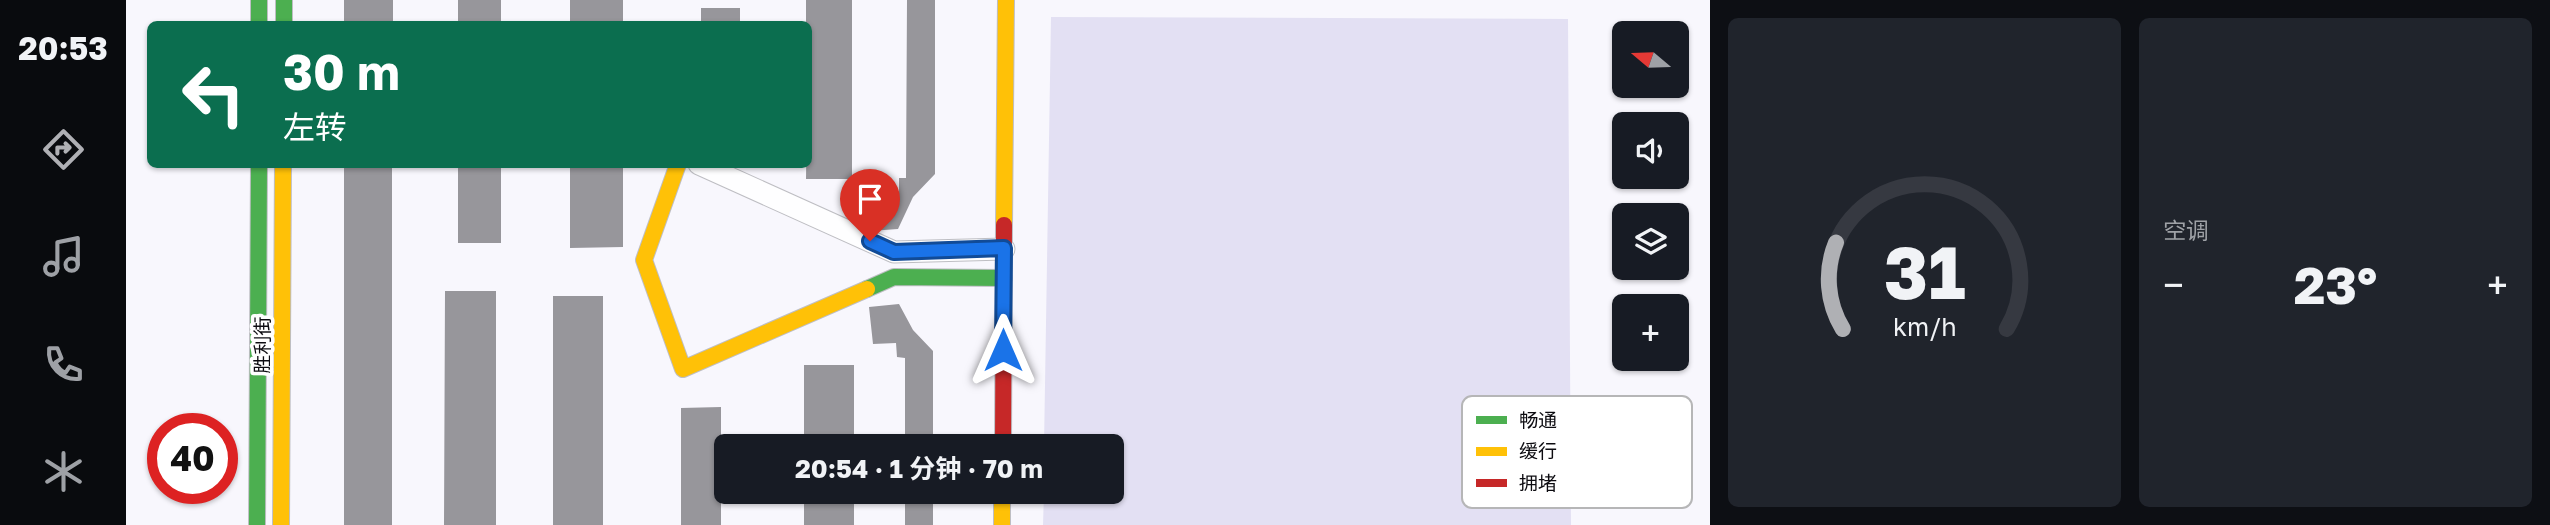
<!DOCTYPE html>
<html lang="zh">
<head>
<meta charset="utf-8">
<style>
	body { margin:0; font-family:"Golos Text","Noto Sans SC",sans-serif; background:#20242c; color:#f1f3f6; height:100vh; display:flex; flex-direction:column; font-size:26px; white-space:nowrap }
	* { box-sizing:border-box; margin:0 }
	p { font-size:23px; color:#9ea1a6 }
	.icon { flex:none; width:38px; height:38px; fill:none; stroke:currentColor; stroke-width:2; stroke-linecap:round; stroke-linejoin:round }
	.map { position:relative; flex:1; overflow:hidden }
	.details { display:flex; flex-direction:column; gap:18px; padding:18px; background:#0d0f14; width:840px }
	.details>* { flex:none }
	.top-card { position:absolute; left:21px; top:21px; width:665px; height:147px; border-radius:10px; box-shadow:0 2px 5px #0004; background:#0b6e4f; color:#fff; overflow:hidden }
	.needle { width:46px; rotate:289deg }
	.buttons { position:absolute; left:1486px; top:21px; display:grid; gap:14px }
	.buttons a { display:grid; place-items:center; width:77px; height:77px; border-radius:10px; background:#171b24; box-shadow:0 2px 5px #0004; font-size:35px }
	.speed { position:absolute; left:21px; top:413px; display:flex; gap:14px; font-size:35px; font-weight:700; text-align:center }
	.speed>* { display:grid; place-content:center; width:91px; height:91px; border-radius:50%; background:#171b24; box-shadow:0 2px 5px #0004; line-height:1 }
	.speed .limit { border:10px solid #d22; background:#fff; color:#111 }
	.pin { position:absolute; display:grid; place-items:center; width:60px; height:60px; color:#fff; margin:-72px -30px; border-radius:50% 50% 50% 0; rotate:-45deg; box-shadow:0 0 7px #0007 }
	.pin .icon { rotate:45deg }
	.me { position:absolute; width:77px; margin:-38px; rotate:0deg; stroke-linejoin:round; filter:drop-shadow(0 0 5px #0008) }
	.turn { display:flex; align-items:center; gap:24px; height:147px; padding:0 21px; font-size:32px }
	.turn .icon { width:91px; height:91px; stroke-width:2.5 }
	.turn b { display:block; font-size:49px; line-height:60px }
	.big { font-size:52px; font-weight:700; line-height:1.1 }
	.details .card { flex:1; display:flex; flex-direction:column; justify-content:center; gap:10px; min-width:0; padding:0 24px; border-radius:10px; background:#20242c }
	.details .dial { align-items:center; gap:0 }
	.dial svg { height:182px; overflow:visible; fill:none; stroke:#363941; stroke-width:7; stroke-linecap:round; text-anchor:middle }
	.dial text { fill:#f1f3f6; stroke:none }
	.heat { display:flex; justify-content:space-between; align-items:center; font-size:38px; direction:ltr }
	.details .tiles { flex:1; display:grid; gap:18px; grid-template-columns:repeat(2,1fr) }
	.trip { position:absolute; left:588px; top:434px; width:410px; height:70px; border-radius:10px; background:#171b24; box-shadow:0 2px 5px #0004; font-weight:700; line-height:70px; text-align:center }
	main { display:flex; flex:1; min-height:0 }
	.menu { display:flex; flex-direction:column; width:126px; justify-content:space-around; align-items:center; background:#090b0e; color:#9ea1a6 }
	.menu .icon { width:49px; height:49px }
	.menu .current { color:#afb0b4 }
	.menu b { font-size:32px; color:#f1f3f6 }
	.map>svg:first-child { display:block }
	.green { fill:#e3e0f3 }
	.building { fill:#97969b }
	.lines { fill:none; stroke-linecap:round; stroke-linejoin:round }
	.street-casing { stroke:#bebec3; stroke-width:23 }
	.fast-casing { stroke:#bebec3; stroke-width:18 }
	.slow-casing { stroke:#bebec3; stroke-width:18 }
	.jam-casing { stroke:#bebec3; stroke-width:18 }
	.street { stroke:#fefeff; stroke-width:21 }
	.fast { stroke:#4caf50; stroke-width:16 }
	.slow { stroke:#ffc107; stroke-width:16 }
	.jam { stroke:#c62828; stroke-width:16 }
	.route-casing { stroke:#114b97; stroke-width:18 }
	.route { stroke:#1a73e8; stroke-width:12 }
	.labels { text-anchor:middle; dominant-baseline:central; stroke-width:7; stroke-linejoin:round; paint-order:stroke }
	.street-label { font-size:19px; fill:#0c0b10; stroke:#fff }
	.key { fill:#fff; stroke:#b6b6b7; stroke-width:2 }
	.key-label { font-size:19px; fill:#0c0b10 }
</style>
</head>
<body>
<main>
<nav class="menu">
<b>20:53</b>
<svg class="icon current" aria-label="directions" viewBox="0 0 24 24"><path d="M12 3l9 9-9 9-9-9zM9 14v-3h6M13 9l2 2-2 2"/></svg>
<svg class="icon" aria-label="music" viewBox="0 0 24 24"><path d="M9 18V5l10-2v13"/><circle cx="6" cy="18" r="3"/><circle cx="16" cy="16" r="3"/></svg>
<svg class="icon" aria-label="phone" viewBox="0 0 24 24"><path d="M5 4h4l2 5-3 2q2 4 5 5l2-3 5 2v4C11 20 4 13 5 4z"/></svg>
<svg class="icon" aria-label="climate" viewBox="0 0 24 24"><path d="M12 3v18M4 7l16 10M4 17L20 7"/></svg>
</nav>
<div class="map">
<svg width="1584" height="525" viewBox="0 0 1584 525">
	<rect width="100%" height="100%" fill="#f8f7fd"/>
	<path class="green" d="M 925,17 L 1442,19 L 1445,525 L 917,525 L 918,492 L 985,492 L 985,446 L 918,446 Z"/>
	<path class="building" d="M 218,0 L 267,0 L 267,24 L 218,24 Z
		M 332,0 L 375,0 L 375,24 L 332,24 Z
		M 444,0 L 497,0 L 497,24 L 444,24 Z
		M 680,0 L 726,0 L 726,179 L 680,179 L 682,24 L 680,24 Z
		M 781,0 L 809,0 L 809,174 L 787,197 L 772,229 L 744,231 L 743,194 L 773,192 L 773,178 L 780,178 Z
		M 575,8 L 614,8 L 614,24 L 575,24 Z
		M 218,164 L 266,164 L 266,525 L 218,525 Z
		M 332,164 L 375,164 L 375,243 L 332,243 Z
		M 444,164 L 497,164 L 497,247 L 444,248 Z
		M 319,291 L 370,291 L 370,525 L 318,525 Z
		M 427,296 L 477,296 L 477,525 L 427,525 Z
		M 773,304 L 787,330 L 807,351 L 807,446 L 779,446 L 779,358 L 771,357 L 770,343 L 747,344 L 743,307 Z
		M 678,365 L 728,365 L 728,446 L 678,446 Z
		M 595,407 L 595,525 L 555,525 L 555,408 Z
		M 678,492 L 728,492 L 728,525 L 678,525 Z
		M 779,492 L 807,492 L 807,525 L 779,525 Z"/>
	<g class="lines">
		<defs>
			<path id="street" d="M 573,164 L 768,252 L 878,249"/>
			<path id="fast" d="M 133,0 L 133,24
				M 158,0 L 158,24
				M 741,289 L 768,277 L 878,278
				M 131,525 L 133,164"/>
			<path id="slow" d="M 552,164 L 518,260 L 557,369 L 741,289
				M 878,225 L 880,0
				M 876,492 L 876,525
				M 155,525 L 157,164"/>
			<path id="jam" d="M 877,446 L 878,225"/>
		</defs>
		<use href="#street" class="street-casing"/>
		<use href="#fast" class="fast-casing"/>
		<use href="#slow" class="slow-casing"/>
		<use href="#jam" class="jam-casing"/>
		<use href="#street" class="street"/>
		<use href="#fast" class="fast"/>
		<use href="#slow" class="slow"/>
		<use href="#jam" class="jam"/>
	</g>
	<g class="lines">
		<defs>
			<path id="route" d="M 744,241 L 768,252 L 878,248 L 877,350"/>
		</defs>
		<use href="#route" class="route-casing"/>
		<use href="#route" class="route"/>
	</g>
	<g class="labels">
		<g class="street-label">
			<text transform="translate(135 345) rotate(-90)">胜利街</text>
		</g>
	</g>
	<rect x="1336" y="396" width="230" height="112" rx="10" class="key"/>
	<rect x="1350" y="416" width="31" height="8" fill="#4caf50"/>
	<rect x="1350" y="447" width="31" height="9" fill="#ffc107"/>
	<rect x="1350" y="479" width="31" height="8" fill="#c62828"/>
	<g class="key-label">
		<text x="1393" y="427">畅通</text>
		<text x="1393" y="458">缓行</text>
		<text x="1393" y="490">拥堵</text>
	</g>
</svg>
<div class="buttons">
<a><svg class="needle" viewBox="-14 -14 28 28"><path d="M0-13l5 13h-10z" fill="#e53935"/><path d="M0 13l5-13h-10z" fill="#9ea1a6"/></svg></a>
<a><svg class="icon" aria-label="sound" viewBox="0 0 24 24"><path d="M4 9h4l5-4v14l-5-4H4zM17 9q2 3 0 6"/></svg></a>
<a><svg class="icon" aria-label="layers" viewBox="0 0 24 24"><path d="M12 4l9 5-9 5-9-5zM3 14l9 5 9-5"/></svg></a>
<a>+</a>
</div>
<div class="speed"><div class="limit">40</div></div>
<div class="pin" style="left:744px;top:241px;background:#d93025"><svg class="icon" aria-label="arrive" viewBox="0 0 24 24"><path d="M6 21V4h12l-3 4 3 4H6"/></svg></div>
<svg class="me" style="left:877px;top:350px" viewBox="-20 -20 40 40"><path d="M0-17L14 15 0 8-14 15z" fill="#1a73e8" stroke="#fff" stroke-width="4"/></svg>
<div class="trip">20:54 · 1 分钟 · 70 m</div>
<div class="top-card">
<div class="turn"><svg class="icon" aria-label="left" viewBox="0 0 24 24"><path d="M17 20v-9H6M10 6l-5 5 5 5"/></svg><div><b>30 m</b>左转</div></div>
</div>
</div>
<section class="details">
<div class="tiles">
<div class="card dial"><svg viewBox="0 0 100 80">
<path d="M14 69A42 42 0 1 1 86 69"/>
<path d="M14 69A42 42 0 0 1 11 31" stroke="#afb0b4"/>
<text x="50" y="56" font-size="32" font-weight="700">31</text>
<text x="50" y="72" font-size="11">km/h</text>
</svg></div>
<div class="card"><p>空调</p>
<div class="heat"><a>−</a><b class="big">23°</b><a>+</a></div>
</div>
</div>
</section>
</main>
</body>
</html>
